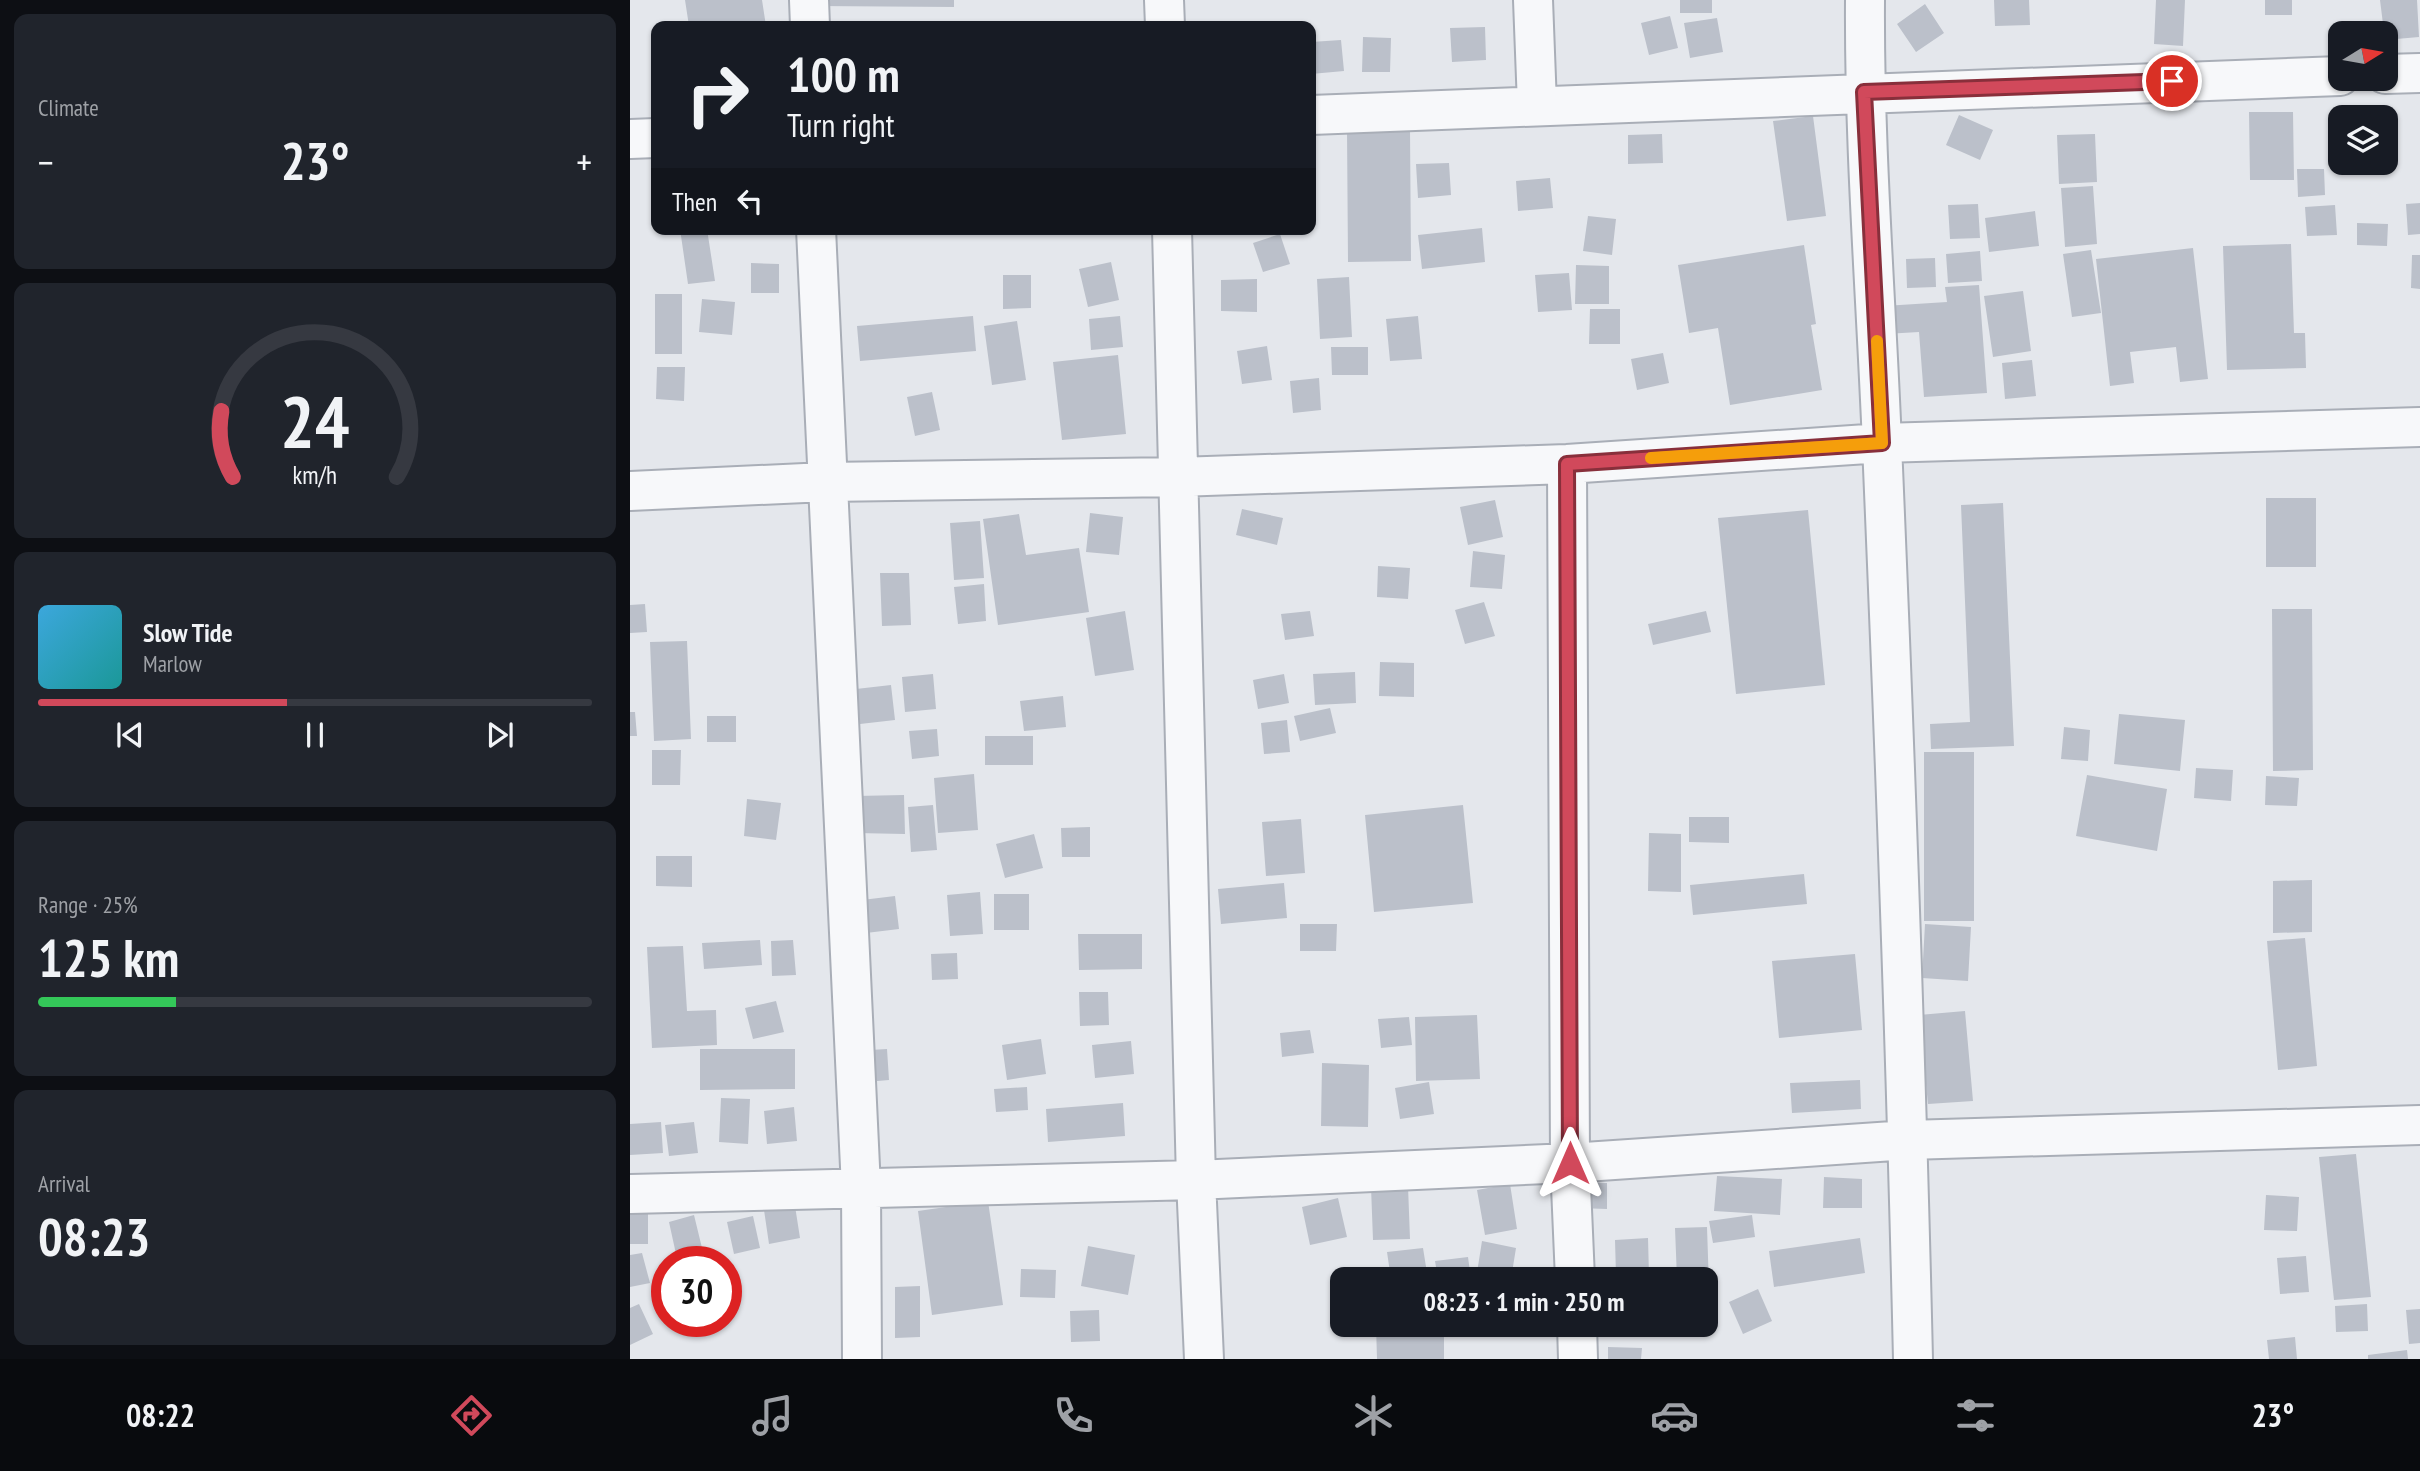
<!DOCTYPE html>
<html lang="en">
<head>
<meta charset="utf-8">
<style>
	body { margin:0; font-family:"PT Sans Narrow",sans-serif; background:#20242c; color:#f1f3f6; height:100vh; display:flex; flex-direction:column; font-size:26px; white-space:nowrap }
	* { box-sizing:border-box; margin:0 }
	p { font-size:23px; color:#9ea1a6 }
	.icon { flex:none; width:38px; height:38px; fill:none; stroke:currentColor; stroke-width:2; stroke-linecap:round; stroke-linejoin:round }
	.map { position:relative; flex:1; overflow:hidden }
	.drawer { display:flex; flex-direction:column; gap:14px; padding:14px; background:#0d0f14; width:630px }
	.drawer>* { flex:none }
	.top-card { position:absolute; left:21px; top:21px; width:665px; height:214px; border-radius:14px; box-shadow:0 2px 5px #0004; background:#171b24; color:#f1f3f6; overflow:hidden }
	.needle { width:46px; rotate:79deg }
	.fabs { position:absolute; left:1698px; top:21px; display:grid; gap:14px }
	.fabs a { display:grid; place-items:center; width:70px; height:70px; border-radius:14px; background:#171b24; box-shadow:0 2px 5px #0004; font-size:35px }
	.speed { position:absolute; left:21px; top:1246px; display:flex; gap:14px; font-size:35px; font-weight:700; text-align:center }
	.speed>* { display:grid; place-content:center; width:91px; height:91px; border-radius:50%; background:#171b24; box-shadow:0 2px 5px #0004; line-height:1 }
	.speed .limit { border:10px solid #d22; background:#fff; color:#111 }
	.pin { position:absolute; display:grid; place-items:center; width:60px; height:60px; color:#fff; margin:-30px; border:4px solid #fff; border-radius:50%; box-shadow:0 2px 7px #0007 }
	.me { position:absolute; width:77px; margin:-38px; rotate:0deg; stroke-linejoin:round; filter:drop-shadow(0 0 5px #0008) }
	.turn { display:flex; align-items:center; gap:24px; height:147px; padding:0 21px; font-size:32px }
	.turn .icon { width:91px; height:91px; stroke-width:2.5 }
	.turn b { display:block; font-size:49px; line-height:60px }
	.then { display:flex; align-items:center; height:66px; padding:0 21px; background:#0003; gap:14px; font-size:26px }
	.big { font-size:52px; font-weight:700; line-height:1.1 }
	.drawer .card { flex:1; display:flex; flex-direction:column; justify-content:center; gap:10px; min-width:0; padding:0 24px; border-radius:14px; background:#20242c }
	.drawer .dial { align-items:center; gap:0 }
	.dial svg { height:182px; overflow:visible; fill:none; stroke:#363941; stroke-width:7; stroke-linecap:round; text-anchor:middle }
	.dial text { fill:#f1f3f6; stroke:none }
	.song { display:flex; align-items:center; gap:21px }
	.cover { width:84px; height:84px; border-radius:10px; background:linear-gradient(135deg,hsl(200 70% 55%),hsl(180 70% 35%)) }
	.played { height:7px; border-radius:4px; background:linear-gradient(90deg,#d1495b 45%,#363941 45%) }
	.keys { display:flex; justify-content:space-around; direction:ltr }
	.heat { display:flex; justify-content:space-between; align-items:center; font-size:38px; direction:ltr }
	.charge { height:10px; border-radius:5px; background:linear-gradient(90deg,#34c759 25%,#363941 0) }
	.trip { position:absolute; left:700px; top:1267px; width:388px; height:70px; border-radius:14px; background:#171b24; box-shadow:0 2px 5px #0004; font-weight:700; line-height:70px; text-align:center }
	.dock { display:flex; height:112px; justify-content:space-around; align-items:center; background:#090b0e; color:#9ea1a6 }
	.dock .icon { width:49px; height:49px }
	.dock .on { color:#d1495b }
	.dock b { font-size:32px; color:#f1f3f6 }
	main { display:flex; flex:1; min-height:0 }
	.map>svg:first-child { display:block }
	.building { fill:#bbc0ca }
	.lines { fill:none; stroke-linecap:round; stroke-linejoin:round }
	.minor-casing { stroke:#a9aeb7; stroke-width:42 }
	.minor { stroke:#f7f8fa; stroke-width:38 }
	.route-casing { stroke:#882f3b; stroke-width:18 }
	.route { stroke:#d1495b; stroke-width:12 }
	.slow { stroke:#f59e0b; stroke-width:12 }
</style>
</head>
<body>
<main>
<section class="drawer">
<div class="card"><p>Climate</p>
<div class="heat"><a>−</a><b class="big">23°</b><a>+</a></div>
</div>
<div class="card dial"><svg viewBox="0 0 100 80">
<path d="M14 69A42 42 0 1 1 86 69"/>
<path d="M14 69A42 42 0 0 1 9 40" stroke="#d1495b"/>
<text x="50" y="56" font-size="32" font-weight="700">24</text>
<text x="50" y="72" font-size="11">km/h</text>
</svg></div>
<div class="card">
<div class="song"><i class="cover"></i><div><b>Slow Tide</b><p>Marlow</p></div></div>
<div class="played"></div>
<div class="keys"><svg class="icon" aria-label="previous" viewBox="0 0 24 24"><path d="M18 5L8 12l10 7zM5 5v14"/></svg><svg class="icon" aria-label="pause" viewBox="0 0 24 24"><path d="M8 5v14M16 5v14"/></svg><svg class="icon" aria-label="next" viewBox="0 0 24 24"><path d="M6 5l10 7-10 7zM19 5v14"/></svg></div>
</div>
<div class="card"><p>Range · 25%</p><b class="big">125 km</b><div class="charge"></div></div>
<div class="card"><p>Arrival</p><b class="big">08:23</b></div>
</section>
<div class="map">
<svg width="1790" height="1359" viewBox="0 0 1790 1359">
	<rect width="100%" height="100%" fill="#e4e7ec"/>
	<path class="building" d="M 55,0 L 132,0 L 136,26 L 59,26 Z
		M 186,0 L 324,0 L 324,7 L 186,6 Z
		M 1050,0 L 1082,0 L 1082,13 L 1050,13 Z
		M 1364,0 L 1399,0 L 1400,25 L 1365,26 Z
		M 1526,0 L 1555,0 L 1553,46 L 1524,44 Z
		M 1635,0 L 1662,0 L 1662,15 L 1635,15 Z
		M 1750,0 L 1787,0 L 1789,37 L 1755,40 Z
		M 1295,4 L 1314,33 L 1286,52 L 1267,24 Z
		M 1040,16 L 1048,48 L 1019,55 L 1011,23 Z
		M 1087,18 L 1093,52 L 1060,58 L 1054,23 Z
		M 855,27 L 856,60 L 822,62 L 820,28 Z
		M 733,37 L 761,38 L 760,72 L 732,72 Z
		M 711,40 L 714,71 L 681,74 L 681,42 Z
		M 1619,112 L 1663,112 L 1664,180 L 1620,180 Z
		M 1329,115 L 1363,130 L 1350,160 L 1316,145 Z
		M 1183,116 L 1196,216 L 1157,221 L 1143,121 Z
		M 717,130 L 780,130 L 781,261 L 718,262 Z
		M 1032,134 L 1033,163 L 998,164 L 998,135 Z
		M 1465,134 L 1467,182 L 1429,184 L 1427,135 Z
		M 819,163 L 821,195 L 788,198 L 786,164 Z
		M 1667,169 L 1694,169 L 1695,195 L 1668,197 Z
		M 920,178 L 923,208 L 888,211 L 886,181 Z
		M 1463,186 L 1467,244 L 1435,247 L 1431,188 Z
		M 1790,203 L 1790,234 L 1778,235 L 1776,204 Z
		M 1348,204 L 1350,238 L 1320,239 L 1318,205 Z
		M 1705,205 L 1707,235 L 1677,236 L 1675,207 Z
		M 1405,211 L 1409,246 L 1359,252 L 1355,218 Z
		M 958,216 L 986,219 L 982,255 L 953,251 Z
		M 1727,223 L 1758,224 L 1757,246 L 1727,245 Z
		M 852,228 L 855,262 L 792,269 L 788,235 Z
		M 50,229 L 77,229 L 85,281 L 58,284 Z
		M 650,234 L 660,264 L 633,272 L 623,243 Z
		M 1661,244 L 1664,333 L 1675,333 L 1676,368 L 1597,370 L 1593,246 Z
		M 1174,245 L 1186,324 L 1181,325 L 1192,390 L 1100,405 L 1088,328 L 1059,333 L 1048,265 Z
		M 1563,248 L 1578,379 L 1550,382 L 1546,347 L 1500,352 L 1504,383 L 1480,386 L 1466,259 Z
		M 1461,250 L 1471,313 L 1442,317 L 1433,254 Z
		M 1350,251 L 1352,281 L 1318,283 L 1316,254 Z
		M 1782,255 L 1790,255 L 1790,289 L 1781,288 Z
		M 1305,258 L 1306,287 L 1277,288 L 1276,259 Z
		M 481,262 L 489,300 L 458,307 L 449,269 Z
		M 121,263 L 149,264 L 149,293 L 121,293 Z
		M 946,265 L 979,266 L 979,304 L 945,304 Z
		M 939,273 L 942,310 L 908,312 L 905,275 Z
		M 373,275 L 401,275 L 401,308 L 373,309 Z
		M 719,277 L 722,337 L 690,339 L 687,279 Z
		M 627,279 L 627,312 L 591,311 L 591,280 Z
		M 1349,285 L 1357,393 L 1294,397 L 1289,332 L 1255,334 L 1254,306 L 1317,302 L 1315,287 Z
		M 1393,291 L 1401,351 L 1363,357 L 1354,296 Z
		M 25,294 L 52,294 L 52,354 L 25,354 Z
		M 72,299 L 105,302 L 102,335 L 69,332 Z
		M 960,309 L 990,309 L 990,344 L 959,344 Z
		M 343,316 L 346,351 L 230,361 L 227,326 Z
		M 490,316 L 493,347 L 461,350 L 459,319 Z
		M 788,316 L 792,359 L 760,361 L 756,319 Z
		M 387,321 L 396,380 L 362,385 L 354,326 Z
		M 637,346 L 642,380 L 612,384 L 607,351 Z
		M 701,347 L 738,347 L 738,375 L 702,375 Z
		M 1033,353 L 1039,383 L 1007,390 L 1001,359 Z
		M 488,355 L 496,434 L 432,440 L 423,362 Z
		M 1402,360 L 1406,396 L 1375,399 L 1372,363 Z
		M 27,367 L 55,367 L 54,401 L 26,399 Z
		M 689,378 L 691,410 L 663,413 L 660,381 Z
		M 302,392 L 310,430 L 285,436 L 277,397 Z
		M 1636,498 L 1686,498 L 1686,567 L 1636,567 Z
		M 865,500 L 873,537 L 838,545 L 830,507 Z
		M 1373,503 L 1384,746 L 1301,749 L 1300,724 L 1340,722 L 1331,505 Z
		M 612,509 L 653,518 L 647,545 L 606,535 Z
		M 1178,510 L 1195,685 L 1106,694 L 1088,518 Z
		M 460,513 L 493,517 L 489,555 L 456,552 Z
		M 389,514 L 396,555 L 449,548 L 459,612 L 368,625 L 353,519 Z
		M 350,521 L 354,578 L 324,580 L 320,523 Z
		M 843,551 L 875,555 L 872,589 L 840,587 Z
		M 748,566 L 780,568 L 778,599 L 747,597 Z
		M 250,573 L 279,573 L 281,625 L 252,626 Z
		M 354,584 L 356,621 L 328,624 L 324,587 Z
		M 854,602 L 865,636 L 835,644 L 825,610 Z
		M 15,604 L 17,632 L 0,633 L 0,605 Z
		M 1642,609 L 1682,609 L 1683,770 L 1643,771 Z
		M 495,611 L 504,670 L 465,676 L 456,618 Z
		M 680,611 L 684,636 L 655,640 L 651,614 Z
		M 1076,611 L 1081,632 L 1023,645 L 1018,624 Z
		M 57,641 L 61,739 L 24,741 L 20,642 Z
		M 750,662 L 784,663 L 784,697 L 749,696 Z
		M 725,672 L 726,703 L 685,705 L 683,674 Z
		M 303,674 L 306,709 L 275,712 L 272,677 Z
		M 654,674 L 659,703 L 628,709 L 623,680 Z
		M 261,685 L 265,720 L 230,724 L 226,689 Z
		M 433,696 L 436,727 L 394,731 L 390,701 Z
		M 700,708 L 706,733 L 670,741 L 664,716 Z
		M 0,712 L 5,712 L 7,736 L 0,736 Z
		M 1489,714 L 1555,720 L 1550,771 L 1484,764 Z
		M 77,716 L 106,716 L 106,742 L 77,742 Z
		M 657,720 L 660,752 L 634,754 L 631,723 Z
		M 1434,727 L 1460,730 L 1458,761 L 1431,759 Z
		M 307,729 L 309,756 L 282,759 L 279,731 Z
		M 355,736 L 403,736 L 403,765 L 355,765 Z
		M 22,750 L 51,750 L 50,785 L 22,785 Z
		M 1294,752 L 1344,752 L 1344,921 L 1294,921 Z
		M 1566,768 L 1603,770 L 1601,801 L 1564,798 Z
		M 344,774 L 348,830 L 308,833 L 304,778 Z
		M 1457,775 L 1537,789 L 1527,851 L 1446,836 Z
		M 1636,776 L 1669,778 L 1667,806 L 1635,805 Z
		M 274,795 L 275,834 L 226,833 L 226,796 Z
		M 117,799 L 151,803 L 146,840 L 114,836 Z
		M 303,805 L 307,850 L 281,852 L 278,807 Z
		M 833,805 L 843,903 L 744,912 L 735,815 Z
		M 1059,817 L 1099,817 L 1099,843 L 1059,842 Z
		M 671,819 L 675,873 L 636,876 L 632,822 Z
		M 460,827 L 460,857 L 432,857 L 431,828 Z
		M 1019,833 L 1051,834 L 1051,892 L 1018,891 Z
		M 404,834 L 413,868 L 375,878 L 366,844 Z
		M 26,856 L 62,856 L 62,887 L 26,886 Z
		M 1174,874 L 1177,904 L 1063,915 L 1060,885 Z
		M 1682,880 L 1682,932 L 1643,933 L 1643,881 Z
		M 654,883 L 657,918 L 591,924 L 588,889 Z
		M 350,892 L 353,934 L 320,936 L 317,895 Z
		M 364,894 L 399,894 L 399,930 L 364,930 Z
		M 265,896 L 269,929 L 236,933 L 232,900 Z
		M 670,924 L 707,924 L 706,951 L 670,951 Z
		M 1295,924 L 1341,927 L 1338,981 L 1292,978 Z
		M 448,934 L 512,934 L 512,969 L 449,970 Z
		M 1675,938 L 1687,1066 L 1648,1070 L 1637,941 Z
		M 130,940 L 132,965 L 74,969 L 72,943 Z
		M 163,940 L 166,975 L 142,976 L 141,941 Z
		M 53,946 L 57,1011 L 86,1010 L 87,1045 L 22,1048 L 17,947 Z
		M 327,953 L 328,979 L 302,980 L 301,954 Z
		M 1225,954 L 1232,1030 L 1149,1038 L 1142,961 Z
		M 449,992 L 478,992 L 479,1025 L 450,1026 Z
		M 146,1001 L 154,1032 L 123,1039 L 115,1008 Z
		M 1335,1011 L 1343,1101 L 1298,1104 L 1289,1015 Z
		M 847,1015 L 850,1079 L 786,1081 L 785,1017 Z
		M 779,1017 L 782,1045 L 751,1048 L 748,1019 Z
		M 680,1030 L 684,1053 L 652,1057 L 650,1033 Z
		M 411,1039 L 416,1074 L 377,1080 L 372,1045 Z
		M 501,1041 L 504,1074 L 465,1078 L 462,1045 Z
		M 70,1049 L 165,1049 L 165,1089 L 70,1090 Z
		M 257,1049 L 259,1080 L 225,1083 L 223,1051 Z
		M 692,1063 L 739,1065 L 738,1127 L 691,1126 Z
		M 1230,1080 L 1231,1109 L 1162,1113 L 1160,1083 Z
		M 799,1082 L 804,1114 L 770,1119 L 765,1088 Z
		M 397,1087 L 398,1110 L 366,1112 L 364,1089 Z
		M 91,1098 L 120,1099 L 118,1144 L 89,1142 Z
		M 493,1103 L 495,1136 L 418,1142 L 416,1109 Z
		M 164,1107 L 167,1141 L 137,1144 L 134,1111 Z
		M 31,1122 L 33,1153 L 0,1155 L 0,1124 Z
		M 64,1122 L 68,1153 L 39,1156 L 35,1125 Z
		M 1726,1154 L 1741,1297 L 1704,1300 L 1689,1157 Z
		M 1087,1176 L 1152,1179 L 1150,1215 L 1084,1211 Z
		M 1194,1177 L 1232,1179 L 1232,1208 L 1193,1208 Z
		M 949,1182 L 977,1183 L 977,1209 L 948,1208 Z
		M 880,1184 L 887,1229 L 855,1235 L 847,1190 Z
		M 778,1186 L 780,1239 L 743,1240 L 741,1187 Z
		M 1636,1195 L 1669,1197 L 1667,1231 L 1634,1230 Z
		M 708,1198 L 717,1237 L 680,1245 L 672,1207 Z
		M 358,1201 L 373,1305 L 302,1315 L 288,1211 Z
		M 165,1206 L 170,1238 L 139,1244 L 134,1210 Z
		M 0,1212 L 18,1212 L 18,1244 L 0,1244 Z
		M 64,1215 L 72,1248 L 46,1254 L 39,1222 Z
		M 1122,1215 L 1125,1237 L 1083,1243 L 1079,1221 Z
		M 123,1216 L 130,1248 L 104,1254 L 97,1222 Z
		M 1077,1227 L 1079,1287 L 1076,1287 L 1076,1279 L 1047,1279 L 1045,1228 Z
		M 1018,1238 L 1019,1275 L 986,1275 L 985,1240 Z
		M 1230,1238 L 1235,1273 L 1144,1287 L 1139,1251 Z
		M 852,1241 L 886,1248 L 881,1279 L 846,1279 Z
		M 458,1246 L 505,1255 L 498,1295 L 451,1286 Z
		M 793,1248 L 798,1279 L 761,1279 L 757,1252 Z
		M 12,1253 L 20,1283 L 0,1287 L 0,1255 Z
		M 1676,1256 L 1679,1292 L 1650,1294 L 1647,1258 Z
		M 838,1257 L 841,1279 L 808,1279 L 805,1261 Z
		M 391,1269 L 426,1270 L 425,1298 L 390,1297 Z
		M 290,1286 L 290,1337 L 265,1338 L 265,1287 Z
		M 1128,1289 L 1142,1321 L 1113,1334 L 1099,1302 Z
		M 9,1304 L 23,1334 L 0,1345 L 0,1308 Z
		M 1737,1304 L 1738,1331 L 1706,1332 L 1705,1306 Z
		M 1790,1309 L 1790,1343 L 1779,1344 L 1776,1310 Z
		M 469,1310 L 470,1341 L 441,1342 L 440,1311 Z
		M 746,1325 L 846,1325 L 847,1331 L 814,1331 L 814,1359 L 747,1359 Z
		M 863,1325 L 891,1325 L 891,1333 L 863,1334 Z
		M 983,1325 L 1026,1325 L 1026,1327 L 983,1330 Z
		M 1665,1337 L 1667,1359 L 1639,1359 L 1637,1340 Z
		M 978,1347 L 1012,1348 L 1011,1359 L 978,1359 Z
		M 1777,1350 L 1778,1359 L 1738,1359 L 1738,1355 Z"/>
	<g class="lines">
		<defs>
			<path id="minor" d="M 179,0 L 180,26
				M 534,0 L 535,26
				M 903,0 L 907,105
				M 1235,0 C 1234,148 1246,296 1252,444 C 1265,749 1276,1054 1283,1359
				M 1755,74 L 1790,73
				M 681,115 L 1710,76
				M 0,139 L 26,138
				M 186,229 L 231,1188 L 232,1359
				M 542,229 L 566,1180 L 574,1359
				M 937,464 L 940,1163 L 945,1279
				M 0,491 L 196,482 L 548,477 L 937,464 L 1252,443 L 1790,427
				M 0,1194 L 566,1180 L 940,1163 L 1278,1140 L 1790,1125
				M 947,1325 L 948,1359"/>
		</defs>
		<use href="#minor" class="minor-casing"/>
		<use href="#minor" class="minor"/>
	</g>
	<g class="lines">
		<defs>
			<path id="route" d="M 940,1163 L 937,464 L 1252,443 L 1234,92 L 1542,81"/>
		</defs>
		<use href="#route" class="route-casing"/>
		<use href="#route" class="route"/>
		<path class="slow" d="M 1021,458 L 1252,443 L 1247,341"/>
	</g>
</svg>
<div class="fabs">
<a><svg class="needle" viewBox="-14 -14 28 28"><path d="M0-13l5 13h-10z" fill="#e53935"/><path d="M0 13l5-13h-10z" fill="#9ea1a6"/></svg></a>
<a><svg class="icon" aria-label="layers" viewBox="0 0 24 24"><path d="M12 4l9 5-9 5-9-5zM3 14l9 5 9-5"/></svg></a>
</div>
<div class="speed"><div class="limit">30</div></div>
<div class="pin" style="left:1542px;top:81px;background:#d93025"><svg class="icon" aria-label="arrive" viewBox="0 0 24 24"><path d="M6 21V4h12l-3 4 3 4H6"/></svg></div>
<svg class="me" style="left:940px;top:1163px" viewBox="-20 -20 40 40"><path d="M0-17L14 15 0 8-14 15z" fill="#d1495b" stroke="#fff" stroke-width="4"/></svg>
<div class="trip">08:23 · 1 min · 250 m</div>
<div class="top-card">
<div class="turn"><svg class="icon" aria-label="right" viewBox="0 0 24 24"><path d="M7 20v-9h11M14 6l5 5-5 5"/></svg><div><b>100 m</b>Turn right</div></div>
<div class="then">Then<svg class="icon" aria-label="left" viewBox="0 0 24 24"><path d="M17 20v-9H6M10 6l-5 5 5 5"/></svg></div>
</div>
</div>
</main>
<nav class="dock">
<b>08:22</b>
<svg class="icon on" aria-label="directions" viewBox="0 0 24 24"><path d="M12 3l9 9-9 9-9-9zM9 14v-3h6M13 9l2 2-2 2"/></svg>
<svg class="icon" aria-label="music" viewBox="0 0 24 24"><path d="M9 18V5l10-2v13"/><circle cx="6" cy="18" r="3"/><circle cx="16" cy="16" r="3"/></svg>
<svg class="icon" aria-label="phone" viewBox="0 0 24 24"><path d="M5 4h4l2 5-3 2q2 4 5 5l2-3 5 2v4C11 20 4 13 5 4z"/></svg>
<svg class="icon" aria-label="climate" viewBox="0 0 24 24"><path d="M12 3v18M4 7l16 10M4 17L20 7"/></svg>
<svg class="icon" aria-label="car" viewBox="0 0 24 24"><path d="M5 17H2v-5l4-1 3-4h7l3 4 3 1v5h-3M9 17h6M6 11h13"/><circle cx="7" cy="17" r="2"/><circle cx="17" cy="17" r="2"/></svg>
<svg class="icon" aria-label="filters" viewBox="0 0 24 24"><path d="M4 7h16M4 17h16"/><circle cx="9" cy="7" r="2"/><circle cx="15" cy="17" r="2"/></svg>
<b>23°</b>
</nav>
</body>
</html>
